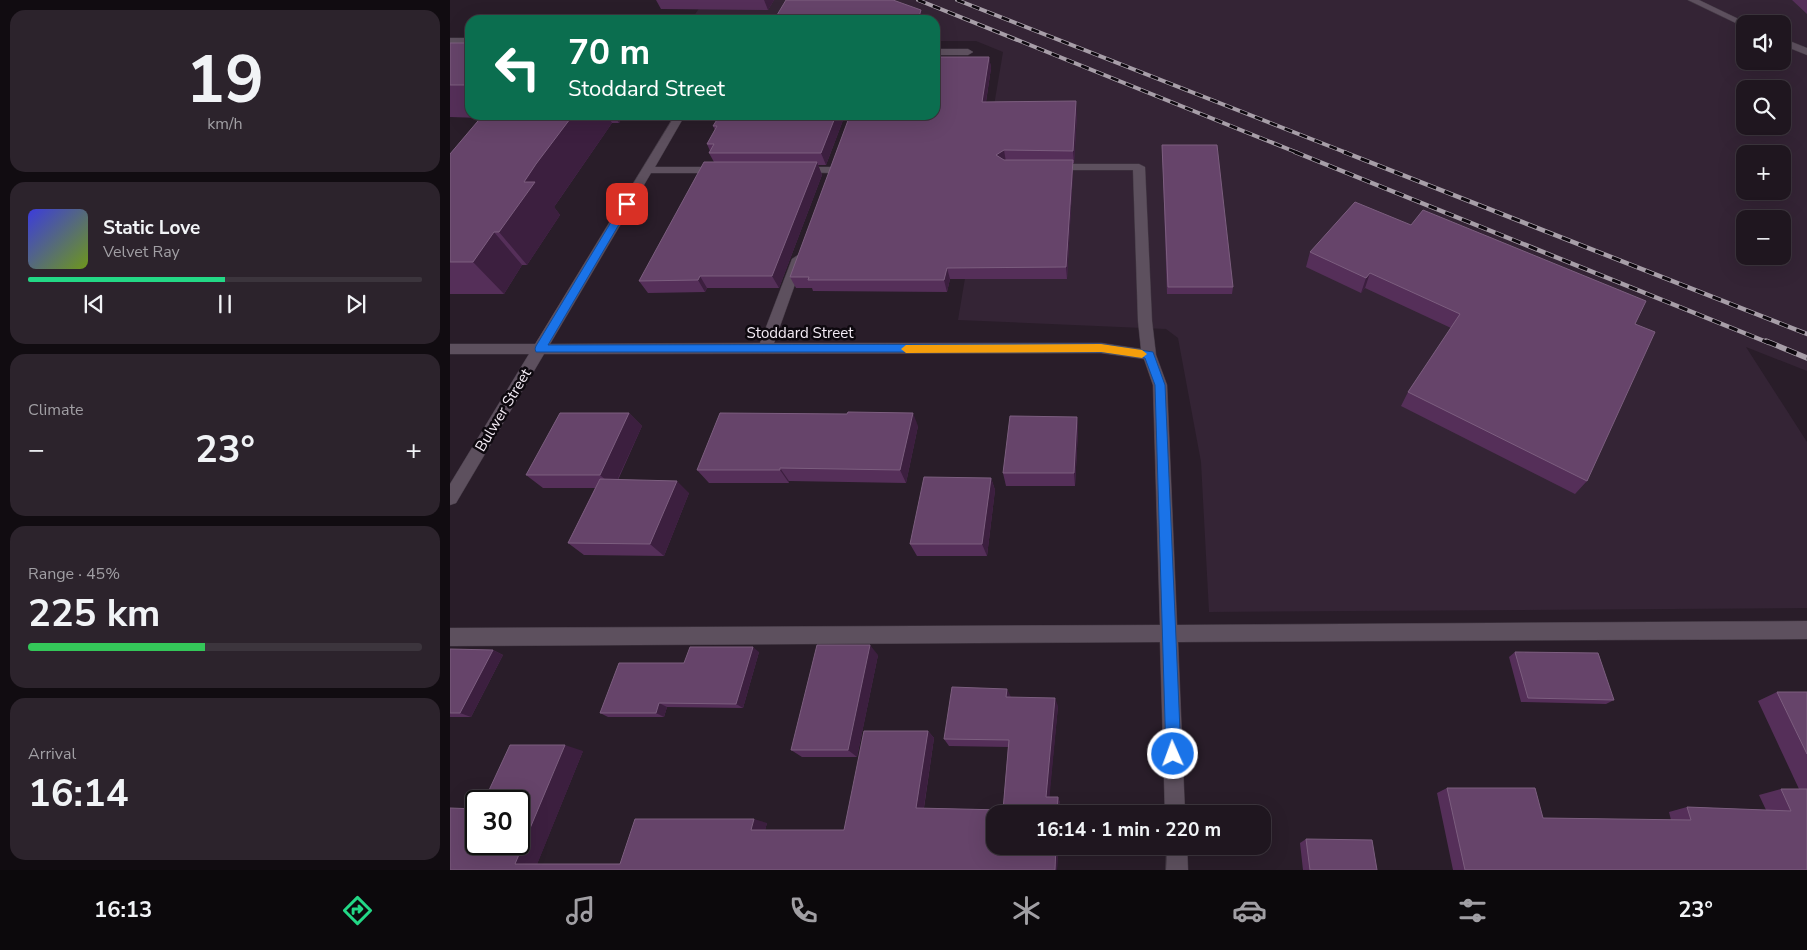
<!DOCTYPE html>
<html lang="en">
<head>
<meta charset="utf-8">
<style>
	body { margin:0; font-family:"Nunito Sans",sans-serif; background:#2c232c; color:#f1f3f6; height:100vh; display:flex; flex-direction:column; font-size:19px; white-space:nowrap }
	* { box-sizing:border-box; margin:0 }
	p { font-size:16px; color:#a19fa4 }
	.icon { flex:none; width:28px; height:28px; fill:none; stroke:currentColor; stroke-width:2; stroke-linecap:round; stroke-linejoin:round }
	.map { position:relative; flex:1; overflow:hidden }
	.panel { display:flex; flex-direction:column; gap:10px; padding:10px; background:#110c11; width:450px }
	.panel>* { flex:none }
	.hud { position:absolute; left:15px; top:15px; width:475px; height:105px; border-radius:15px; box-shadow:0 5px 20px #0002,0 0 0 1px #3c353d; background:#0b6e4f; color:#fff; overflow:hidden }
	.tools { position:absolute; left:1286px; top:15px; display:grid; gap:10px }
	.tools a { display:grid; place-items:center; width:55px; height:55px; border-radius:10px; background:#1f161f; box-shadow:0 5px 20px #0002,0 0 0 1px #3c353d; font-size:25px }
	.speed { position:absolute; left:15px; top:790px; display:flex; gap:10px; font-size:25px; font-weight:700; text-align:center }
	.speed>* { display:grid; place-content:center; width:65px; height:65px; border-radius:50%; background:#1f161f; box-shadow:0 5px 20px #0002,0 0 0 1px #3c353d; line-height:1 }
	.speed .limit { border:2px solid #111; border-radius:8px; background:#fff; color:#111 }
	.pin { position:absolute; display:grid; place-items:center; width:42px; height:42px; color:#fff; margin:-21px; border-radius:10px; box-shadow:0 2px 8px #0006 }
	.me { position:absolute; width:55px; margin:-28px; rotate:358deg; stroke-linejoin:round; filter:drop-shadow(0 0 4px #0008) }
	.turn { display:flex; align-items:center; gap:18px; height:105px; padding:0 20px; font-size:22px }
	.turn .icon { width:65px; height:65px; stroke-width:2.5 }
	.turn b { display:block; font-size:35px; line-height:42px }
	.big { font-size:38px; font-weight:700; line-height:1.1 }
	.panel .card { flex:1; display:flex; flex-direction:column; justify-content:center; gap:8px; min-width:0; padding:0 18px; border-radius:15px; background:#2c232c }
	.panel .dial { align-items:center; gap:0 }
	.dial b { font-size:65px; line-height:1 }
	.song { display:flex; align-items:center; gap:15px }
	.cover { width:60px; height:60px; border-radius:8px; background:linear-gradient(135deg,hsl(240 70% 55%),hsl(80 70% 35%)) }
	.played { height:5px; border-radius:2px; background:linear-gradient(90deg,#23d886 50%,#3c353d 50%) }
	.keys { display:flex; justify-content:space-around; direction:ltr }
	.heat { display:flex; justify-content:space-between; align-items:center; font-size:28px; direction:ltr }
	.charge { height:8px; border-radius:4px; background:linear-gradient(90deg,#34c759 45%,#3c353d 0) }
	.trip { position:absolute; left:536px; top:805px; width:285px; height:50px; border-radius:15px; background:#1f161f; box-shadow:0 5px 20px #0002,0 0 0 1px #3c353d; font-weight:700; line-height:50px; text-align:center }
	.tabs { display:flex; height:80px; justify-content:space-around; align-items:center; background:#0c090c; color:#a19fa4 }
	.tabs .icon { width:35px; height:35px }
	.tabs .selected { color:#23d886 }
	.tabs b { font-size:22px; color:#f1f3f6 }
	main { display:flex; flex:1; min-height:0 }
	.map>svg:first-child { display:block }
	.built { fill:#342435; fill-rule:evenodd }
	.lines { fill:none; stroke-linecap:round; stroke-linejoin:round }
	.minor-casing { stroke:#433944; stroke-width:1 }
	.minor { fill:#5d505e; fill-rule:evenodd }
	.rail-far2-casing { stroke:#a79ea8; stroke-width:4 }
	.rail-far1-casing { stroke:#a79ea8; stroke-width:4.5 }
	.rail-casing { stroke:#a79ea8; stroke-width:5.5 }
	.rail-far2 { stroke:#0e090f; stroke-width:2.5; stroke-dasharray:8; stroke-linecap:butt }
	.rail-far1 { stroke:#0e090f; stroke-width:3; stroke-dasharray:9; stroke-linecap:butt }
	.rail { stroke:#0e090f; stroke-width:4; stroke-dasharray:11; stroke-linecap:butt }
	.wall { fill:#552f59 }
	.shaded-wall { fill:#3c1f3f }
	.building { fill:#66446a; stroke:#7c5e7f }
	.route { fill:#1a73e8; stroke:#114b97 }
	.slow { fill:#f59e0b }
	.labels { text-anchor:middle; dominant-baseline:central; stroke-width:5; stroke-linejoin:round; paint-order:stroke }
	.street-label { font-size:15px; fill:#f4ecf5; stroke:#0e090f }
</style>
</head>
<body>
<main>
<section class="panel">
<div class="card dial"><b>19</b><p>km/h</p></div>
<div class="card">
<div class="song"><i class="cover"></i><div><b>Static Love</b><p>Velvet Ray</p></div></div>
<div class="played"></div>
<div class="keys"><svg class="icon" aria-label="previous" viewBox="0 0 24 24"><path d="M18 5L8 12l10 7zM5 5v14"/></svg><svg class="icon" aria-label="pause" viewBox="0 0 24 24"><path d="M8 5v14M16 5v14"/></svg><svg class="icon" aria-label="next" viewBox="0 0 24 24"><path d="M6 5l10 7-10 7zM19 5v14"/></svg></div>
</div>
<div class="card"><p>Climate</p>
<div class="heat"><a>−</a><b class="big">23°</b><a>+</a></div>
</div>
<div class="card"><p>Range · 45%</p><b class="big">225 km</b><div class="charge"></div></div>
<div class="card"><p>Arrival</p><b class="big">16:14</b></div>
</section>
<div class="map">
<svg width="1357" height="870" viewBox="0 0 1357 870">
	<rect width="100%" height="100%" fill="#291d29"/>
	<path class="built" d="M 255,0 L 1357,0 L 1357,371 L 1296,347 L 1357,442 L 1357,608 L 759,612 L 751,462 L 728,338 L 716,329 L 508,320 L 553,52 L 526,41 L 485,41 L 485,20 L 241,20 ZM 1295,24 L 1332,24 L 1332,61 L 1295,61 ZM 1295,89 L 1332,89 L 1332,126 L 1295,126 ZM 1295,154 L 1332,154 L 1332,191 L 1295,191 ZM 1295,219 L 1332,219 L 1332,256 L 1295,256 Z"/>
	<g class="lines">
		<defs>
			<path id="minor" d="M 1238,0 L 1249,0 L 1299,24 L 1295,24 L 1295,27 L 1292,26 Z
				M 0,38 L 20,38 L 20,44 L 0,44 Z
				M 1332,38 L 1357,48 L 1357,55 L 1332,45 Z
				M 485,49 L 518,49 L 523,52 L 518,55 L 485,55 Z
				M 225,115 L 235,115 L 205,167 L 270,167 L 276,170 L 270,173 L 201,173 L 100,344 L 310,343 L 342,259 L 348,255 L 354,259 L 324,343 L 651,343 L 691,349 L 688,321 L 683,170 L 603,170 L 597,167 L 603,164 L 689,164 L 695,167 L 702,321 L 706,355 L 717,385 L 727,625 L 1357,621 L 1357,639 L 728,642 L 735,814 L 715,814 L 710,642 L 0,646 L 0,628 L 710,625 L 703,385 L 694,359 L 651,353 L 94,354 L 6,503 L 0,505 L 0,484 L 79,354 L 0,354 L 0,344 L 85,344 Z
				M 350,167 L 381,167 L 387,170 L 381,173 L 346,172 L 344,170 Z
				M 717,846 L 737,846 L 738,870 L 716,870 Z"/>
		</defs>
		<use href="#minor" class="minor-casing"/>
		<use href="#minor" class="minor"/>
		<defs>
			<path id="rail-far2" d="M 468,0 L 848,153
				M 507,0 L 897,153"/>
			<path id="rail-far1" d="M 845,152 L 1319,343
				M 894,152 L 1357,334"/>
			<path id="rail" d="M 1316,341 L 1357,358"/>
		</defs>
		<use href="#rail-far2" class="rail-far2-casing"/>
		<use href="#rail-far1" class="rail-far1-casing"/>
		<use href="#rail" class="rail-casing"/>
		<use href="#rail-far2" class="rail-far2"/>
		<use href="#rail-far1" class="rail-far1"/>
		<use href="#rail" class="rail"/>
	</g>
	<path class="wall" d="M 206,0 L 324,0 L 318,10 L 211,9 Z
		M 1342,0 L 1357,0 L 1357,14 Z
		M 0,43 L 20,43 L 20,115 L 174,115 L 169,123 L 162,123 L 111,197 L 104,207 L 110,215 L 77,265 L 72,265 L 54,294 L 0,294 L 0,154 L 31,118 L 0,117 Z
		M 539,57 L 541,68 L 536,102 L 627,113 L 624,163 L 623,163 L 623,172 L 617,279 L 500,279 L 497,292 L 363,291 L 362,288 L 346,288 L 340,277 Z
		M 395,115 L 376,165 L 368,165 L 372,175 L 329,288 L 257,288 L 255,292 L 198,293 L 189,281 L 264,162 L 259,153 L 260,151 L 257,144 L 265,130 L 263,126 Z
		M 712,145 L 783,287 L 782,294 L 717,294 Z
		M 860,252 L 1185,324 L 1137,481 L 1125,494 L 951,406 L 958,392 L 1001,328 L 915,288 L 911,293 L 856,267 Z
		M 179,413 L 192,426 L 168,480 L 239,493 L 214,556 L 134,555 L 118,543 L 145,488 L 93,488 L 76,475 Z
		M 627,417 L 628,430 L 625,486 L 556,486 L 553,473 Z
		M 468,426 L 456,483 L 339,481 L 339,483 L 259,483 L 247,470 Z
		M 541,478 L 545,490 L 537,556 L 467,556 L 460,544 Z
		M 0,649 L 43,650 L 53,655 L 21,717 L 0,717 Z
		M 309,652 L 293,708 L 217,707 L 214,717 L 158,717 L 150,713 L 234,663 Z
		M 1065,652 L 1164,700 L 1156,704 L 1071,702 L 1059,657 Z
		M 428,655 L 407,757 L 352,757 L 341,750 Z
		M 1327,692 L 1357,692 L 1357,870 L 1003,870 L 987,793 L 997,788 L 1093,818 L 1221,820 L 1219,812 L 1237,807 L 1316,810 L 1309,795 L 1331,789 L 1349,789 L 1308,701 Z
		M 561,698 L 608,706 L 599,797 L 608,797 L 610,803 L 545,846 L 608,846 L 607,870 L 0,870 L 26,844 L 133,751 L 87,864 L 170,864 L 317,823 L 315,830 L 394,830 L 478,731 L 484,738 L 474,808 L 553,810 L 558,747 L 499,746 L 494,739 Z
		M 856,839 L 927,870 L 853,870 L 850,843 Z"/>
	<path class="shaded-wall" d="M 314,0 L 324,0 L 318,10 Z
		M 471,10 L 473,20 L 468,20 Z
		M 539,57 L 541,68 L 534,114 L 532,102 Z
		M 626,101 L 627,113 L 624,163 L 623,151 Z
		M 123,115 L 157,115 L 162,123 L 104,207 L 110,215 L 77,265 L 49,232 L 74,182 L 86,164 Z
		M 164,115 L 174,115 L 169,123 Z
		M 386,115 L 395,115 L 376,165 L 371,153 Z
		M 554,150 L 556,162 L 546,155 Z
		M 623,160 L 623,172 L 617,279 L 616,267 Z
		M 367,162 L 372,175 L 329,288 L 322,276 Z
		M 44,232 L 72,265 L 54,294 L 23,262 Z
		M 497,268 L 500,279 L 497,292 L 494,280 Z
		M 920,273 L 915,288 L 911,293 L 916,278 Z
		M 250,276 L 257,288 L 255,292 L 248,280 Z
		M 179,413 L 192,426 L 164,487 L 150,475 Z
		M 463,413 L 468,426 L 456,483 L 450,470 Z
		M 627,417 L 628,430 L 625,486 L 624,473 Z
		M 330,468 L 339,481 L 339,483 L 330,470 Z
		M 541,478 L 545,490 L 537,556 L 532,544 Z
		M 227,481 L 239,493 L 214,556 L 200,544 Z
		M 420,645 L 428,655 L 407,757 L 398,750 Z
		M 303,647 L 309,652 L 293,708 L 286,704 Z
		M 43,650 L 53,655 L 21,717 L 10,713 Z
		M 557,689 L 561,697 L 556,697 Z
		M 605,698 L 608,706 L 599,803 L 596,797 Z
		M 209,703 L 217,707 L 214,717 L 206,713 Z
		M 478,731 L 484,738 L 473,813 L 466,808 Z
		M 115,745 L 133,751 L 86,867 L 65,864 Z
		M 608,797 L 610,803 L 610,814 L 607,814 Z
		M 304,819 L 317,823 L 314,834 L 301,830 Z
		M 606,846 L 608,846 L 607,870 L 605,870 Z"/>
	<path class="building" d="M 336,0 L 443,0 L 471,10 L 468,20 L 324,20 Z
		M 0,43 L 20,43 L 20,85 L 0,85 Z
		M 485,57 L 539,57 L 532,102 L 626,101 L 623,151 L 554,150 L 546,155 L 554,160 L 623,160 L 616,267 L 497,268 L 494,280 L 358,280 L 359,277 L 340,277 L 400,115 L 485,115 Z
		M 33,115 L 123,115 L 86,164 L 74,182 L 85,182 L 49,232 L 44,232 L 23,262 L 0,262 L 0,154 Z
		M 270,115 L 386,115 L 371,153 L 259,153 L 264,144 L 257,144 L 267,126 L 263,126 Z
		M 712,145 L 767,145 L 783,287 L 718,287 Z
		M 254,162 L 367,162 L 322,276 L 250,276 L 248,280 L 189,281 Z
		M 905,202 L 961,225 L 973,210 L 1196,301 L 1185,324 L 1205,332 L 1137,481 L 958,392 L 1010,314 L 920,273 L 916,278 L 860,252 Z
		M 398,412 L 463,413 L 450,470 L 330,468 L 330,470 L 247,470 L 270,413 L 397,414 Z
		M 110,413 L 179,413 L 150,475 L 76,475 Z
		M 560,416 L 627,417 L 624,473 L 553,473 Z
		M 474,477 L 541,478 L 532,544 L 460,544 Z
		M 150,479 L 227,481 L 200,544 L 118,543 Z
		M 367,645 L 420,645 L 398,750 L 341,750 Z
		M 240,647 L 303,647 L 286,704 L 209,703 L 206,713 L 150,713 L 169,663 L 234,663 Z
		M 0,649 L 43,650 L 10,713 L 0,713 Z
		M 1065,652 L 1148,653 L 1164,700 L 1078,698 Z
		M 502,687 L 557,689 L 556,697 L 605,698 L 596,797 L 608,797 L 607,814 L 545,814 L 545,846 L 606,846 L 605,870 L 0,870 L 0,808 L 26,809 L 26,844 L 69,844 L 69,801 L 34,801 L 60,745 L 115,745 L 65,864 L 170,864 L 185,819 L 304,819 L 301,830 L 394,830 L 414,731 L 478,731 L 466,808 L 553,810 L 559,740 L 494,739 Z
		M 1327,692 L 1357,692 L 1357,754 Z
		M 997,788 L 1085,788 L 1093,818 L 1241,820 L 1237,807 L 1341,811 L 1331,789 L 1357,789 L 1357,870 L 1015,870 Z
		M 856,839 L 922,840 L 927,870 L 860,870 Z"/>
	<path class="route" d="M 177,201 L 181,204 L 98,345 L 651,344 L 703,352 L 715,385 L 731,754 L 729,759 L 723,761 L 718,759 L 716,754 L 705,385 L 695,358 L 651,352 L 86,352 L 85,349 L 86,346 L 172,204 Z"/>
	<path class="slow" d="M 651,344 L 692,350 L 697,354 L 692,358 L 651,352 L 456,353 L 451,349 L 456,345 Z"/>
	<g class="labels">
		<g class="street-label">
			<text x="350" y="333">Stoddard Street</text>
			<text transform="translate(53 410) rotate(-59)">Bulwer Street</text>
		</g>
	</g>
</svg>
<div class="tools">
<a><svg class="icon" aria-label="sound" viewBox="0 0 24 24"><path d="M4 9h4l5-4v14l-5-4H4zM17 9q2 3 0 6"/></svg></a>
<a><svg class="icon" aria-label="search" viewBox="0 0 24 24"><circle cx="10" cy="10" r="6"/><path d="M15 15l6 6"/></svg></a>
<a>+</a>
<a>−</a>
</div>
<div class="speed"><div class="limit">30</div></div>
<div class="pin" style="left:177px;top:204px;background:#d93025"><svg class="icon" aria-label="arrive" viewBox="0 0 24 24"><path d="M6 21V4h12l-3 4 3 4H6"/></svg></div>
<svg class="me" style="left:723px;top:754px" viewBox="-20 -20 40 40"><circle r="17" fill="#1a73e8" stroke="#fff" stroke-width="3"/><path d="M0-11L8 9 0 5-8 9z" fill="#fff"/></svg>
<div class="trip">16:14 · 1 min · 220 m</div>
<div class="hud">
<div class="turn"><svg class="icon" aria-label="left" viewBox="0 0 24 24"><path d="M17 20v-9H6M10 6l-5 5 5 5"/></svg><div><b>70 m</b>Stoddard Street</div></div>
</div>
</div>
</main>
<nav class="tabs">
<b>16:13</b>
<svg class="icon selected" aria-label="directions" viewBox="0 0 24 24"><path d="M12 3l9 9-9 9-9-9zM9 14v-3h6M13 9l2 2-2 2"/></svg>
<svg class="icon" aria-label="music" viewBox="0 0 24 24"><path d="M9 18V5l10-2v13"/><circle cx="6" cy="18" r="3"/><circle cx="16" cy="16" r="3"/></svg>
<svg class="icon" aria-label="phone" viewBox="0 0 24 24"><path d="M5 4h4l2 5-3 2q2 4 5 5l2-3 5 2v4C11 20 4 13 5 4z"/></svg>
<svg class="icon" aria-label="climate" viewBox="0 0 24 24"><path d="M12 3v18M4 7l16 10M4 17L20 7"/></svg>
<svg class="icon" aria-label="car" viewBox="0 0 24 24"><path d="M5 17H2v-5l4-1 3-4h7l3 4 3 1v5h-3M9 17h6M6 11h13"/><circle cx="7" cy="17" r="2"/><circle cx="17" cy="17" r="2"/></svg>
<svg class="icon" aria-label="filters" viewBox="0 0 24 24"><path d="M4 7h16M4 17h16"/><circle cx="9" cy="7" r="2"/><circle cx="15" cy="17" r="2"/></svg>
<b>23°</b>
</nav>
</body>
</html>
